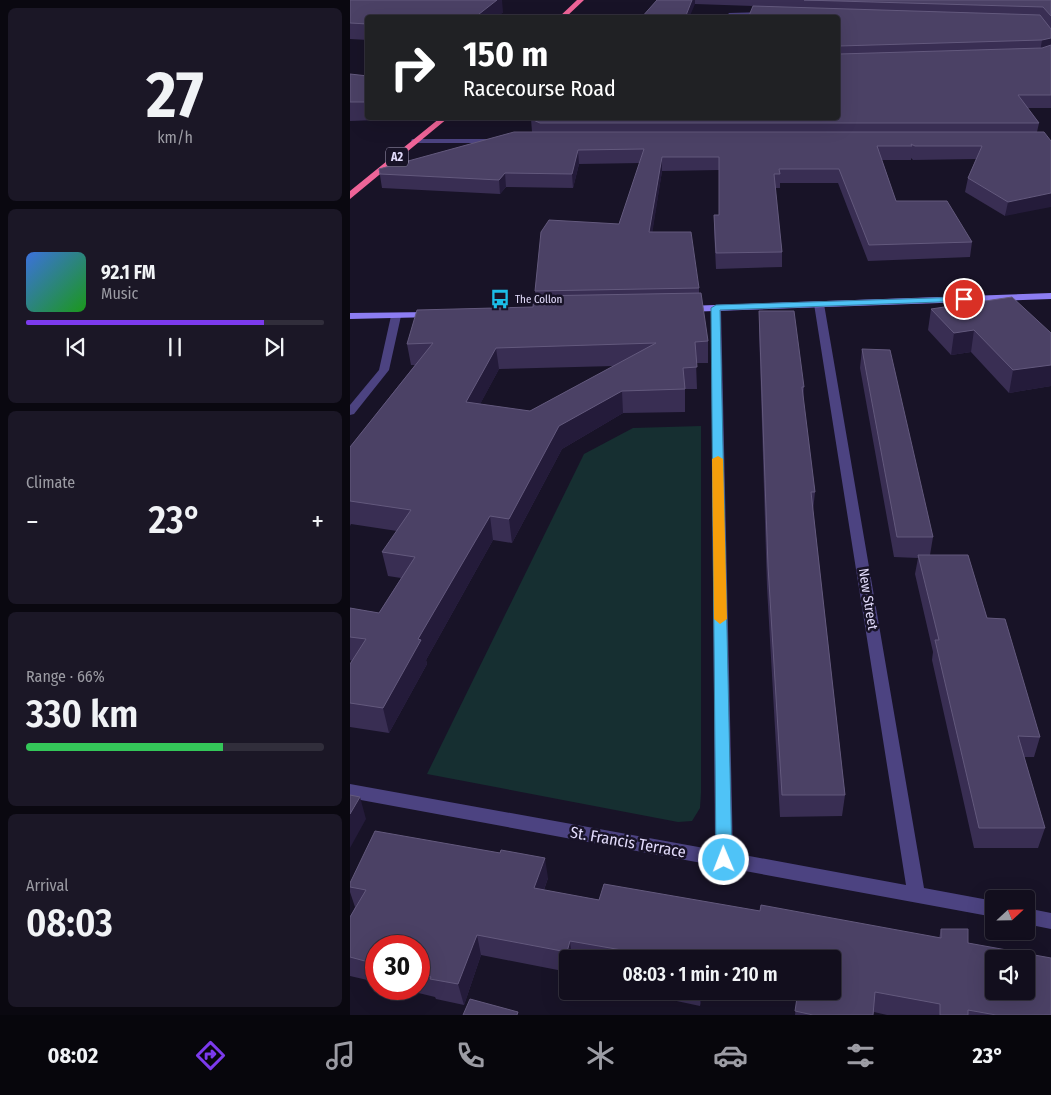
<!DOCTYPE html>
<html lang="en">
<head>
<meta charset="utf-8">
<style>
	body { margin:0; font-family:"Fira Sans Condensed",sans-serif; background:#1b1726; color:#f1f3f6; height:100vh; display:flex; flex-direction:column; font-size:19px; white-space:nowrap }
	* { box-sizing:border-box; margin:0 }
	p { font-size:16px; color:#9c9ca4 }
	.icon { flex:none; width:28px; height:28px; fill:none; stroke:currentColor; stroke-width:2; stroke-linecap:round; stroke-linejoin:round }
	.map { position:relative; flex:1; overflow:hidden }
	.sheet { display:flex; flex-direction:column; gap:8px; padding:8px; background:#0a0810; width:350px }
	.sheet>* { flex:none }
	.top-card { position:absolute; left:15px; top:15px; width:475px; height:105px; border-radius:5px; box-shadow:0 5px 20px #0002,0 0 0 1px #312e3b; background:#202124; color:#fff; overflow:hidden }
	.needle { width:32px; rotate:68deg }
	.tools { position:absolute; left:635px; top:890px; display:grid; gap:10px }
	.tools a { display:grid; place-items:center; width:50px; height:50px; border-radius:5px; background:#120e1d; box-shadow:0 5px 20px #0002,0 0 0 1px #312e3b; font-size:25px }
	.speed { position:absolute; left:15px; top:935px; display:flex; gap:10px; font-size:25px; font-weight:700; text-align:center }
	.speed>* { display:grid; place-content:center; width:65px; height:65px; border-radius:50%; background:#120e1d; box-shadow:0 5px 20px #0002,0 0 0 1px #312e3b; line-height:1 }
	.speed .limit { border:8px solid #d22; background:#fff; color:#111 }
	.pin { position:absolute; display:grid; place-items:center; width:42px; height:42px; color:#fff; margin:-21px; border:2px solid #fff; border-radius:50%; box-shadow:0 1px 5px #0007 }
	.me { position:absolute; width:55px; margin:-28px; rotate:359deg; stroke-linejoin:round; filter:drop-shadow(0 0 4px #0008) }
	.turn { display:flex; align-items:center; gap:18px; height:105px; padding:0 15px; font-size:22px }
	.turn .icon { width:65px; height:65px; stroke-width:2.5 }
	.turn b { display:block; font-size:35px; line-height:42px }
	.big { font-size:38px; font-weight:600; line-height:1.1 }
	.sheet .card { flex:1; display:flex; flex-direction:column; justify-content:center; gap:8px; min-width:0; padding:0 18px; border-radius:8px; background:#1b1726 }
	.sheet .dial { align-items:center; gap:0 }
	.dial b { font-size:65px; line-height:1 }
	.song { display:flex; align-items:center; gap:15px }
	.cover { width:60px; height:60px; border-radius:8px; background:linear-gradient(135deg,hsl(220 70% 55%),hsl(120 70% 35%)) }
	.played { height:5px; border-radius:2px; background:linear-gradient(90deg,#7c3aed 80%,#312e3b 80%) }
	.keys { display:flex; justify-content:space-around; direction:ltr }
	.heat { display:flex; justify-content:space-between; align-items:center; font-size:28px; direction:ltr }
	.charge { height:8px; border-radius:4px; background:linear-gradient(90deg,#34c759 66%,#312e3b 0) }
	.trip { position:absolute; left:209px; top:950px; width:282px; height:50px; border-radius:5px; background:#120e1d; box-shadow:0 5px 20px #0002,0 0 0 1px #312e3b; font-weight:600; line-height:50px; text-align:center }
	.tabs { display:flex; height:80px; justify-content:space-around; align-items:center; background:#07060c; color:#9c9ca4 }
	.tabs .icon { width:35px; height:35px }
	.tabs .active { color:#7c3aed }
	.tabs b { font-size:22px; color:#f1f3f6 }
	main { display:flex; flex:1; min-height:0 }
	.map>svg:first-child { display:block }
	.green { fill:#162f31 }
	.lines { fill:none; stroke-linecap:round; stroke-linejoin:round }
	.street { fill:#4c4381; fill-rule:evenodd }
	.secondary { fill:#8c7df2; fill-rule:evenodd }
	.highway { fill:#ef6498; fill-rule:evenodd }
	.wall { fill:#392e53; fill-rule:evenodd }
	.shaded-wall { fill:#241b3a }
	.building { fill:#4b4165; stroke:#63597d; fill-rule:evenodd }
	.route { fill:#4fc3f7; stroke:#337fa1 }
	.slow { fill:#f59e0b }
	.labels { text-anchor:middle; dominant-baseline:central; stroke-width:5; stroke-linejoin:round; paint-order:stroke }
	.far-poi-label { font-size:11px; fill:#e3dcfc; stroke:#181327; text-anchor:start }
	.shield { fill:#181327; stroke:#a6a0bc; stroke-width:1 }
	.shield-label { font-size:12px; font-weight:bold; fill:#e3dcfc }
	.street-label { font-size:14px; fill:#e3dcfc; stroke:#181327 }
	.near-street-label { font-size:16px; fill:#e3dcfc; stroke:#181327 }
</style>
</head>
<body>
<main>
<section class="sheet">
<div class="card dial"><b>27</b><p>km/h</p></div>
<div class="card">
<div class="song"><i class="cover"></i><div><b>92.1 FM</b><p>Music</p></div></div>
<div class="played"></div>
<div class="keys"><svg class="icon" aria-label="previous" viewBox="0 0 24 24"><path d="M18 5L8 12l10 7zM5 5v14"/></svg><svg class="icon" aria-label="pause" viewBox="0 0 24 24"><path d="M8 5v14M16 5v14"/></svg><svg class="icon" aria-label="next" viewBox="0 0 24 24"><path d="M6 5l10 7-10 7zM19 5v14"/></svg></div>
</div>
<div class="card"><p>Climate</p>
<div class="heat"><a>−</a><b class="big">23°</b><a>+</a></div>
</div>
<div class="card"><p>Range · 66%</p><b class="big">330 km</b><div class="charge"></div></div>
<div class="card"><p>Arrival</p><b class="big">08:03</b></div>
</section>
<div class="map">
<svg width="701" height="1015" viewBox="0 0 701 1015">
	<rect width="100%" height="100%" fill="#181327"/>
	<path class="green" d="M 351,426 L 351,793 L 350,808 L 342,821 L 328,822 L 77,774 L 234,454 L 283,428 Z"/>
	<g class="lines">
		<path class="street" d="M 417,12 L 419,15 L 375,18 L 379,13 Z
			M 62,139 L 146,139 L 150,141 L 146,143 L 65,143 L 61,141 Z
			M 469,301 L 474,304 L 574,888 L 644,901 L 644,917 L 0,798 L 0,784 L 365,850 L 361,308 L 366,305 L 371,308 L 383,853 L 556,885 L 464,304 Z
			M 46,313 L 51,316 L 39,370 L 4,414 L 0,415 L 0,405 L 29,370 L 41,316 Z
			M 676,908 L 701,913 L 701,929 L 676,924 Z"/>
		<path class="secondary" d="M 701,293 L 701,299 L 336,312 L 331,309 L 336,306 Z
			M 81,312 L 86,315 L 84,317 L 0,319 L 0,313 Z"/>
		<path class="highway" d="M 227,0 L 234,0 L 215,18 L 208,18 Z
			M 90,118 L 98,118 L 0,199 L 0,191 Z"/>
	</g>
	<path class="wall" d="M 0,0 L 153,12 L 146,18 L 18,18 L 18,40 L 0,39 Z
		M 307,0 L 701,0 L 701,108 L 677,108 L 689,123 L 687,132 L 655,216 L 615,192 L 618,178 L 626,159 L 563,160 L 561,158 L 561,160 L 532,160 L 546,201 L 622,242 L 620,257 L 518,261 L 488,183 L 430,183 L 430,188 L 425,188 L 432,252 L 432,267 L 366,269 L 364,230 L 364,215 L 369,215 L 369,170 L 312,171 L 302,232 L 349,288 L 349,293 L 358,341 L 358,363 L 346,363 L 347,389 L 335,389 L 335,412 L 273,413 L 212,449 L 162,543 L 143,540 L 76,660 L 77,664 L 39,733 L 0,727 L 0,664 L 2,661 L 0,660 L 0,608 L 29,613 L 51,578 L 38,576 L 32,552 L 47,531 L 1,524 L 0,526 L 0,447 L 65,365 L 61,365 L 57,344 L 183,307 L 186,296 L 185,291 L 269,224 L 290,163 L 229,164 L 223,188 L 156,187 L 150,194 L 32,188 L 29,169 L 182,132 L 181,119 L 488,118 L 403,6 L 345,4 ZM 264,366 L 180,411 L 130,404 L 149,369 Z
		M 0,74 L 18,76 L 18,118 L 79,118 L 0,121 Z
		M 581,309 L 701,333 L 701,386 L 659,393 L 621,352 L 601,355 L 578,330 Z
		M 409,311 L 454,387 L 453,402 L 465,492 L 463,511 L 495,795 L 492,816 L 430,817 L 417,587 L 409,329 Z
		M 512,349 L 583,537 L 580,555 L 637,618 L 690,737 L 684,757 L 674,757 L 695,828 L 688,848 L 624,848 L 582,660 L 583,652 L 565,574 L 568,558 L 544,557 L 510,368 Z
		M 198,878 L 194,890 L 249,900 L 410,911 L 589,938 L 591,929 L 618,943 L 701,1015 L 537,1015 L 524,1012 L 523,1015 L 445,1015 L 447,998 L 413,991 L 482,991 L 482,959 L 218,959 L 218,972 L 131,955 L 114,1005 L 86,999 L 85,997 L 52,989 L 69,989 L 69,946 L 26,946 L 26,982 L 0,976 L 0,917 L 5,907 L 0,892 L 0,883 Z
		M 308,991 L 353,991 L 350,1006 L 308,997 Z"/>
	<path class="shaded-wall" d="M 147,0 L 152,0 L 153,12 L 146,18 L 124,18 Z
		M 342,0 L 345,0 L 345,4 L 339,18 L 335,18 Z
		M 701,38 L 701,47 L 690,52 L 692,40 Z
		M 228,150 L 229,164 L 223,188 L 222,174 Z
		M 312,157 L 312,171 L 300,248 L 299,232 Z
		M 155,173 L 156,187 L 150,194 L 149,180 Z
		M 701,193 L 701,207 L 655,216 L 658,202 Z
		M 624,330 L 621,352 L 601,355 L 604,333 Z
		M 146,348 L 149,369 L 119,425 L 116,402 Z
		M 701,365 L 701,386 L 659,393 L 663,370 Z
		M 272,391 L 273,413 L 212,449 L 162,543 L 159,519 L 209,426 Z
		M 140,516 L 143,540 L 76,660 L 77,664 L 39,733 L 33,708 L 68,639 Z
		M 10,797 L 16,819 L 0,848 L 0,814 Z
		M 195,858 L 198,878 L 187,909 L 184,888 Z
		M 127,935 L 131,955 L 114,1005 L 108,984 Z
		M 220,941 L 222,959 L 218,959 L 217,952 Z
		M 350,991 L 353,991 L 350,1006 Z"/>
	<path class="building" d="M 0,0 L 147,0 L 124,18 L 18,18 L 18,24 L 0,23 Z
		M 307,0 L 342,0 L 335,18 L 291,18 Z
		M 454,0 L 701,0 L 701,16 L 693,7 Z
		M 403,6 L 690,15 L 701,29 L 701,38 L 692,40 L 489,46 L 488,50 L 488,18 L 398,18 Z
		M 701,45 L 701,95 L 668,95 L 689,123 L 190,123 L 181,119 L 181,118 L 488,118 L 488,52 L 489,54 L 692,48 Z
		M 0,74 L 18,76 L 18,102 L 0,102 Z
		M 164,132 L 694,132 L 701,141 L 701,193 L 658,202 L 618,178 L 632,146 L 565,146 L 561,144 L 562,146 L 527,146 L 546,201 L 597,201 L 622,242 L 519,245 L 489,169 L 429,169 L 430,174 L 424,174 L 432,252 L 366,253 L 364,215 L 369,215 L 369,157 L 312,157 L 299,232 L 341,232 L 349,288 L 185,291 L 191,232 L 199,220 L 269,224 L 294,149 L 228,150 L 222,174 L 155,173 L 149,180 L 30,174 L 29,169 Z
		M 351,293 L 358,341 L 345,342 L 347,367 L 333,368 L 335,389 L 272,391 L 209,426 L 159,519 L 140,516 L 68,639 L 71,640 L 33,708 L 0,703 L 0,664 L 16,639 L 0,637 L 0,608 L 29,613 L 65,557 L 32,552 L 61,510 L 0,501 L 0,447 L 83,343 L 57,344 L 67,310 L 183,307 L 184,296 ZM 306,343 L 180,411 L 116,402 L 146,348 Z
		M 662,297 L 701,333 L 701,365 L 663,370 L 624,330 L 604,333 L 581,309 Z
		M 409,311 L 444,311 L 454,387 L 452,387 L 465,492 L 461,492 L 495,795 L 432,795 L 418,566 Z
		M 512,349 L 540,350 L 583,537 L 547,537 Z
		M 568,555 L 618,555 L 637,618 L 655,619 L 690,737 L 668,736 L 695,828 L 629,828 L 585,640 L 589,640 Z
		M 0,795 L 10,797 L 0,814 Z
		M 25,831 L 150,853 L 151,850 L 195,858 L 184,888 L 249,900 L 254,884 L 410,911 L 411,905 L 591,938 L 591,929 L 618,929 L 618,943 L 701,958 L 701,1015 L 646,1015 L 618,1010 L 618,1015 L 590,1015 L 590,1004 L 525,992 L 523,1015 L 463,1015 L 445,1011 L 448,991 L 482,991 L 482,959 L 311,959 L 312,957 L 220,941 L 217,952 L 127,935 L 108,984 L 80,979 L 81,977 L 69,974 L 69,946 L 26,946 L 26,964 L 0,957 L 0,917 L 16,890 L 0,887 L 0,883 ZM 644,959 L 676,959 L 676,991 L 644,991 Z
		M 120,999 L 168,1012 L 167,1015 L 113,1015 Z"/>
	<path class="route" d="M 614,297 L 618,299 L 617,301 L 370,310 L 382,860 L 380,865 L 374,867 L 369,865 L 366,860 L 361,308 L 366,305 Z"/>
	<path class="slow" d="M 368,456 L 373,459 L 377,619 L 370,624 L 364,619 L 362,459 Z"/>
	<defs>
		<symbol id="bus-bare" viewBox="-9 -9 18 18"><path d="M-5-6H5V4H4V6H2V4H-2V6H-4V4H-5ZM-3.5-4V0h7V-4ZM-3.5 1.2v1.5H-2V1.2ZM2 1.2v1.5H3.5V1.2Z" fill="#1cbee8" stroke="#181327" stroke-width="2.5" paint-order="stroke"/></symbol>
	</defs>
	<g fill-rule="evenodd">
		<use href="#bus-bare" x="136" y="285" width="28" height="28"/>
	</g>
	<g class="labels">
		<g class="far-poi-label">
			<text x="165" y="299">The Collon</text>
		</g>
		<rect class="shield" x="36" y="147.5" width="22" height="19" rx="4"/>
		<g class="shield-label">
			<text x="47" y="157">A2</text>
		</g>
		<g class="street-label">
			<text transform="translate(518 599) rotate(81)">New Street</text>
		</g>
		<g class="near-street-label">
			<text transform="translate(278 842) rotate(10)">St. Francis Terrace</text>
		</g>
	</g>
</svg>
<div class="tools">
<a><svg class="needle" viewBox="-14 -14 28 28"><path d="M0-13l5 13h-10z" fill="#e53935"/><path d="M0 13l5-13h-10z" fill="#9c9ca4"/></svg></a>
<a><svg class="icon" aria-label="sound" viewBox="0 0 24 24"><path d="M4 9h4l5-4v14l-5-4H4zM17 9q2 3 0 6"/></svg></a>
</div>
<div class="speed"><div class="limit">30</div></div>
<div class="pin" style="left:614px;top:299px;background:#d93025"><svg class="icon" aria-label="arrive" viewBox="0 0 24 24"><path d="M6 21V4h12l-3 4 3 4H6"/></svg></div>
<svg class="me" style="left:374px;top:860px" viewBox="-20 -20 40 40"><circle r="17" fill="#4fc3f7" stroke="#fff" stroke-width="3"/><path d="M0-11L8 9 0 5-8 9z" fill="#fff"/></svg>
<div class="trip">08:03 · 1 min · 210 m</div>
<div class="top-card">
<div class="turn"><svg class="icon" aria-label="right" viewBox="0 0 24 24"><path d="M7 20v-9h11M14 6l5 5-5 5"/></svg><div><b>150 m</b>Racecourse Road</div></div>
</div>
</div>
</main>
<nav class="tabs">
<b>08:02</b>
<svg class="icon active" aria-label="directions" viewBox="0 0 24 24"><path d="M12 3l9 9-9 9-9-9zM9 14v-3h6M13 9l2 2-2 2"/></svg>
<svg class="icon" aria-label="music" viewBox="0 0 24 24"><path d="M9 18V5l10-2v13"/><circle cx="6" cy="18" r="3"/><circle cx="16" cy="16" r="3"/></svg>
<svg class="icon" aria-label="phone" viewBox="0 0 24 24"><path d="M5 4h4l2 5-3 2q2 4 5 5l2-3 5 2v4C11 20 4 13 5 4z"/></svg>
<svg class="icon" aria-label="climate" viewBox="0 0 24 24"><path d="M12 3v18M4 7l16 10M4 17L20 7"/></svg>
<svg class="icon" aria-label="car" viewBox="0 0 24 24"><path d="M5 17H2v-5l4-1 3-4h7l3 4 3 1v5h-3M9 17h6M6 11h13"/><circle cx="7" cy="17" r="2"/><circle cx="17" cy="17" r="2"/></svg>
<svg class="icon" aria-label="filters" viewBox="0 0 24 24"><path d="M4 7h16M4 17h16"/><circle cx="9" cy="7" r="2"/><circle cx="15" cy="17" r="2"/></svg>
<b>23°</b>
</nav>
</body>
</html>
